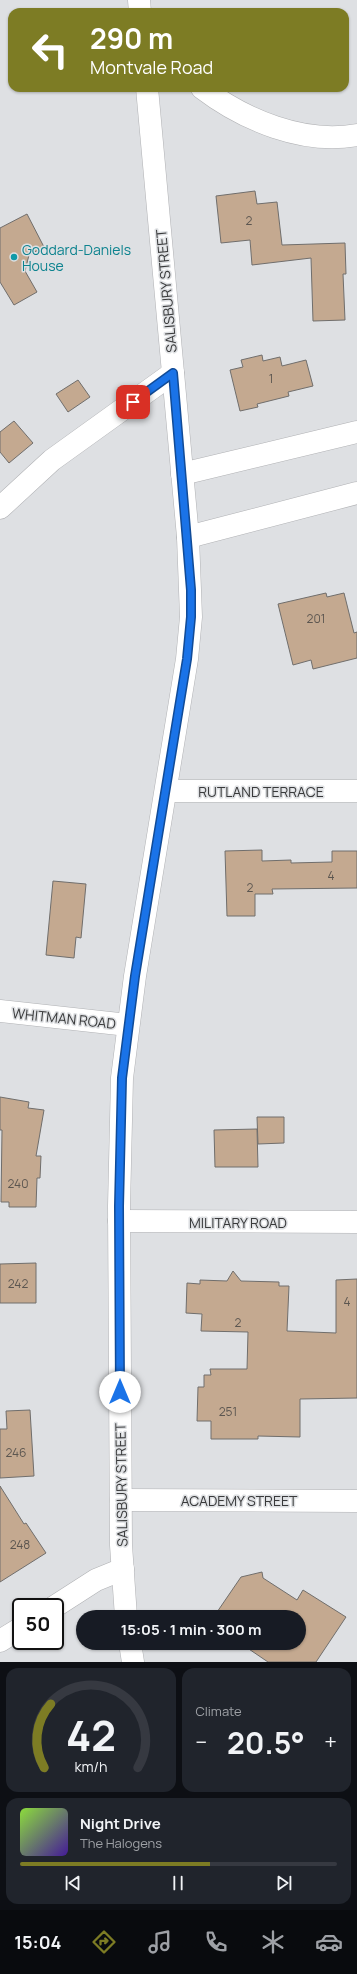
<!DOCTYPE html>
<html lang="en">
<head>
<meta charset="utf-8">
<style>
	body { margin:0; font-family:Manrope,sans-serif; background:#20242c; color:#f1f3f6; height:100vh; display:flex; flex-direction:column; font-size:15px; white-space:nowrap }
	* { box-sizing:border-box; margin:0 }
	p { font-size:13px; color:#9ea1a6 }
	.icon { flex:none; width:22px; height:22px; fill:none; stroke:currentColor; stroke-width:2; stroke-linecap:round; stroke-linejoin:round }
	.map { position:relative; height:1662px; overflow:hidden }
	.drawer { display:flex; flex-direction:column; gap:6px; padding:6px; background:#0d0f14; flex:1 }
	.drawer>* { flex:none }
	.guide { position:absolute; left:8px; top:8px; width:341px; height:84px; border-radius:12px; box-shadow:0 1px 3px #0004; background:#7d7c24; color:#fff; overflow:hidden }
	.speed { position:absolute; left:12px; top:1598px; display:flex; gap:8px; font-size:20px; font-weight:700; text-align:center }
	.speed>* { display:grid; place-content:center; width:52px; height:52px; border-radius:50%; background:#171b24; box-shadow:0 1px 3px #0004; line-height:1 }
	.speed .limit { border:2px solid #111; border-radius:6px; background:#fff; color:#111 }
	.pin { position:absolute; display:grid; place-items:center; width:34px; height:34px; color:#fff; margin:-17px; border-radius:8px; box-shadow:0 2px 6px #0006 }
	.me { position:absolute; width:44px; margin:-22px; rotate:0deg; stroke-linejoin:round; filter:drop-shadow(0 0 3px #0008) }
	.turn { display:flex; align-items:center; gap:14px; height:84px; padding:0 16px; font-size:18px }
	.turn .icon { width:52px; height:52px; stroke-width:2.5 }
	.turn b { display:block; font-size:28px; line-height:34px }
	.big { font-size:30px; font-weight:700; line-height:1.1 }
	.drawer .widget { flex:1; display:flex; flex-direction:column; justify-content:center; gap:6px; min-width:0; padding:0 14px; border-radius:12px; background:#20242c }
	.drawer .dial { align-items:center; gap:0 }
	.dial svg { height:104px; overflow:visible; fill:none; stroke:#363941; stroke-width:7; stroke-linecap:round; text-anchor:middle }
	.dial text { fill:#f1f3f6; stroke:none }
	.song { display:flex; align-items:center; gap:12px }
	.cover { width:48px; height:48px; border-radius:6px; background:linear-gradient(135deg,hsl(90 70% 55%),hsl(260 70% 35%)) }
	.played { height:4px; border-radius:2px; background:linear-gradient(90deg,#7d7c24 60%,#363941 60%) }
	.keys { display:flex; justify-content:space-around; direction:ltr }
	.heat { display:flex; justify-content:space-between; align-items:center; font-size:22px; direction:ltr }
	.drawer .tiles { flex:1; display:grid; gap:6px; grid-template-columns:1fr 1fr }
	.widget:last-child { grid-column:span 2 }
	.trip { position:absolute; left:76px; top:1610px; width:230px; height:40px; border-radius:20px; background:#171b24; box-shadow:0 1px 3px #0004; font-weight:700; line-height:40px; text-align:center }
	.tab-bar { display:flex; height:64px; justify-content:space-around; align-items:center; background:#090b0e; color:#9ea1a6 }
	.tab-bar .icon { width:28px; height:28px }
	.tab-bar .active { color:#7d7c24 }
	.tab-bar b { font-size:18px; color:#f1f3f6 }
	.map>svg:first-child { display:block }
	.building { fill:#c4a990; stroke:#706e6c }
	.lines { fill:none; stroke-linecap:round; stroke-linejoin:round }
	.minor-casing { stroke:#b0b1b4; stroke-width:23 }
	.major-casing { stroke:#b0b1b4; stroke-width:23 }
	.minor { stroke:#fff; stroke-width:22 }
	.major { stroke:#fff; stroke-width:22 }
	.route-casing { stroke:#114b97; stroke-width:10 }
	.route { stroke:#1a73e8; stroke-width:7 }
	.culture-dot { fill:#0f9aa8; stroke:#dee0e3; stroke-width:1.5 }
	.labels { text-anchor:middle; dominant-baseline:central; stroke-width:3; stroke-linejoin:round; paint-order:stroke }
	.number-label { font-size:12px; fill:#5c5650 }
	.culture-label { font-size:14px; fill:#0d838f; stroke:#dee0e3; text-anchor:start }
	.street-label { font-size:14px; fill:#393a3b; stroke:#dee0e3 }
</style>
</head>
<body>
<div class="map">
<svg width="357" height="1662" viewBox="0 0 357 1662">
	<rect width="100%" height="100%" fill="#dee0e3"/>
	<path class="building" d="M 255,191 L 257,204 L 277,202 L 282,245 L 345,243 L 346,274 L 343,274 L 345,320 L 313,321 L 311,258 L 252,265 L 250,240 L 221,243 L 216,196 Z
		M 27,214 L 44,247 L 29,255 L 25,271 L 37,292 L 14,305 L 0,282 L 0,228 Z
		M 262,355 L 263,361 L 280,357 L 282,366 L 306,360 L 313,386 L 288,392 L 289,396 L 257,404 L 258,407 L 240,411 L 230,370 L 243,367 L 241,360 Z
		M 78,380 L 90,397 L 68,412 L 56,394 Z
		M 14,421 L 33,443 L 9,463 L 0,452 L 0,432 Z
		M 326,593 L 327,597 L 344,593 L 354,633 L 357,632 L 357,658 L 313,669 L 311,660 L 293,665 L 278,604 Z
		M 262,850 L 262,861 L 291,860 L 291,863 L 332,862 L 332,851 L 357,851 L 357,888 L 272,889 L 273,894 L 255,894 L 255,916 L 227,916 L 225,851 Z
		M 53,881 L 86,884 L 81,938 L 76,937 L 74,958 L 46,955 Z
		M 0,1097 L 29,1102 L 28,1108 L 44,1110 L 36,1156 L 41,1156 L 40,1178 L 37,1178 L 36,1207 L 9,1207 L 9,1202 L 1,1202 L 2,1130 L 0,1130 Z
		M 257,1117 L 284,1117 L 284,1143 L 258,1144 Z
		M 257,1129 L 258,1167 L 215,1167 L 214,1130 Z
		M 36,1263 L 36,1303 L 0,1303 L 0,1264 Z
		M 233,1271 L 241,1281 L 279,1282 L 279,1286 L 289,1286 L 287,1331 L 336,1333 L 336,1280 L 357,1279 L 357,1398 L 300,1399 L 300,1437 L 258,1436 L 258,1439 L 211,1439 L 211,1421 L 197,1421 L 198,1387 L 204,1387 L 204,1375 L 211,1375 L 210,1369 L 247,1369 L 248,1332 L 201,1331 L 202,1314 L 186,1313 L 187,1283 L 200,1284 L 200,1280 L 227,1281 Z
		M 30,1410 L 34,1476 L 0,1478 L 0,1429 L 7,1429 L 6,1411 Z
		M 0,1486 L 24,1524 L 26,1523 L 46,1553 L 0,1582 Z
		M 262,1572 L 263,1578 L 297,1600 L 303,1590 L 346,1617 L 316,1662 L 268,1662 L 240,1643 L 299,1643 L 299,1617 L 216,1617 L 215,1615 L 241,1577 Z"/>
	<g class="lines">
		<defs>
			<path id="minor" d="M 202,88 C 244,120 304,145 357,135
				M 182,474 L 357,432
				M 0,508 L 52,460 L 173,373
				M 188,537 L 357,493
				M 166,791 L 357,791
				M 0,1011 L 128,1025
				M 119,1221 L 357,1222
				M 121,1500 L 357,1501
				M 54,1607 L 96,1580 L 123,1569
				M 0,1641 L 21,1628"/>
			<path id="major" d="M 139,0 L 140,12
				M 126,1617 L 121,1545 L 119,1206 L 122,1078 L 135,976 L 187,659 L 191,617 L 188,537 L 147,88
				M 130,1643 L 133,1662"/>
		</defs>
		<use href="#minor" class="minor-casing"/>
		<use href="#major" class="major-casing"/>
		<use href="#minor" class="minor"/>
		<use href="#major" class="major"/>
	</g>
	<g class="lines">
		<defs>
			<path id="route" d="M 120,1392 L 119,1206 L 122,1078 L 135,976 L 187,659 L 191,617 L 191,590 L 173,373 L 133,402"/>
		</defs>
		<use href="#route" class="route-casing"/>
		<use href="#route" class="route"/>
	</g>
	<circle class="culture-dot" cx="14" cy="257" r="4"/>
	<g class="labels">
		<g class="number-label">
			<text x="249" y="220">2</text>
			<text x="271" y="378">1</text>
			<text x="316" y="618">201</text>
			<text x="331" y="875">4</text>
			<text x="250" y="887">2</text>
			<text x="18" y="1183">240</text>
			<text x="18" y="1283">242</text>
			<text x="347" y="1301">4</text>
			<text x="238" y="1322">2</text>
			<text x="228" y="1411">251</text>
			<text x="16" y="1452">246</text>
			<text x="20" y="1544">248</text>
		</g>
		<g class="culture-label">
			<text x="22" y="249">Goddard-Daniels<tspan x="22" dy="16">House</tspan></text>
		</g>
		<g class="street-label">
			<text transform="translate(166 291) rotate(-95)">SALISBURY STREET</text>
			<text x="261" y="791">RUTLAND TERRACE</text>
			<text transform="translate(64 1018) rotate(6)">WHITMAN ROAD</text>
			<text x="238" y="1222">MILITARY ROAD</text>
			<text transform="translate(121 1485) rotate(-91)">SALISBURY STREET</text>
			<text x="239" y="1500">ACADEMY STREET</text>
		</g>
	</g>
</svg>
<div class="speed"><div class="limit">50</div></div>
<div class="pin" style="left:133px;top:402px;background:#d93025"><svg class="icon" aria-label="arrive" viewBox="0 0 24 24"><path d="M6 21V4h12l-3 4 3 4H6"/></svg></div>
<svg class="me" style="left:120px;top:1392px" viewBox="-20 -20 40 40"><circle r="19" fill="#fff"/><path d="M0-13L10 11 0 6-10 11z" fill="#1a73e8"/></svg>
<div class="trip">15:05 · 1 min · 300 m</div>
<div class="guide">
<div class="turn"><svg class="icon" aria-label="left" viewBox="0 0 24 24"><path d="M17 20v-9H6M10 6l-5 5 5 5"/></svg><div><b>290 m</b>Montvale Road</div></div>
</div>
</div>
<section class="drawer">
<div class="tiles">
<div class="widget dial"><svg viewBox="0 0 100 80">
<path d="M14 69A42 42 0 1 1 86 69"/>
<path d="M14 69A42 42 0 0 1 19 20" stroke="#7d7c24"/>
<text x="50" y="56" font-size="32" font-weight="700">42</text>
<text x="50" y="72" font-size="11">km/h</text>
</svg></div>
<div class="widget"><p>Climate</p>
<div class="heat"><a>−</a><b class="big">20.5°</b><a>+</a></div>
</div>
<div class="widget">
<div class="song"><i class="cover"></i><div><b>Night Drive</b><p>The Halogens</p></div></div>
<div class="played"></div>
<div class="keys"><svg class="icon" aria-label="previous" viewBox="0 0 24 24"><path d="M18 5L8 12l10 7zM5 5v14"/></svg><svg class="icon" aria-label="pause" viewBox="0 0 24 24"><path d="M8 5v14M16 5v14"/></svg><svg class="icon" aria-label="next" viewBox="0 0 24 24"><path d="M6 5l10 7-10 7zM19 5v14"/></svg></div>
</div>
</div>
</section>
<nav class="tab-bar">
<b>15:04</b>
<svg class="icon active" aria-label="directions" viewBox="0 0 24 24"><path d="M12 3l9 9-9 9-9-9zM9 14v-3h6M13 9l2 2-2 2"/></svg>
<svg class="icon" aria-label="music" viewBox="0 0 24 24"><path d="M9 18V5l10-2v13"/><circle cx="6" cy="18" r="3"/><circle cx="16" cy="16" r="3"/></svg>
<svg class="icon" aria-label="phone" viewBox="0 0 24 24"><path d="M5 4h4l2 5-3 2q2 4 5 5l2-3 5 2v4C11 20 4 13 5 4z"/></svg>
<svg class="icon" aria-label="climate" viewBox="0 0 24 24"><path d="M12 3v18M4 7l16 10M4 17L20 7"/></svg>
<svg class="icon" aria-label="car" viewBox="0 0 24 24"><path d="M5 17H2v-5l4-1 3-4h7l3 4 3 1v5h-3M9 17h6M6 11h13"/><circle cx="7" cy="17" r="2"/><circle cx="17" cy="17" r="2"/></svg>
</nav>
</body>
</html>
